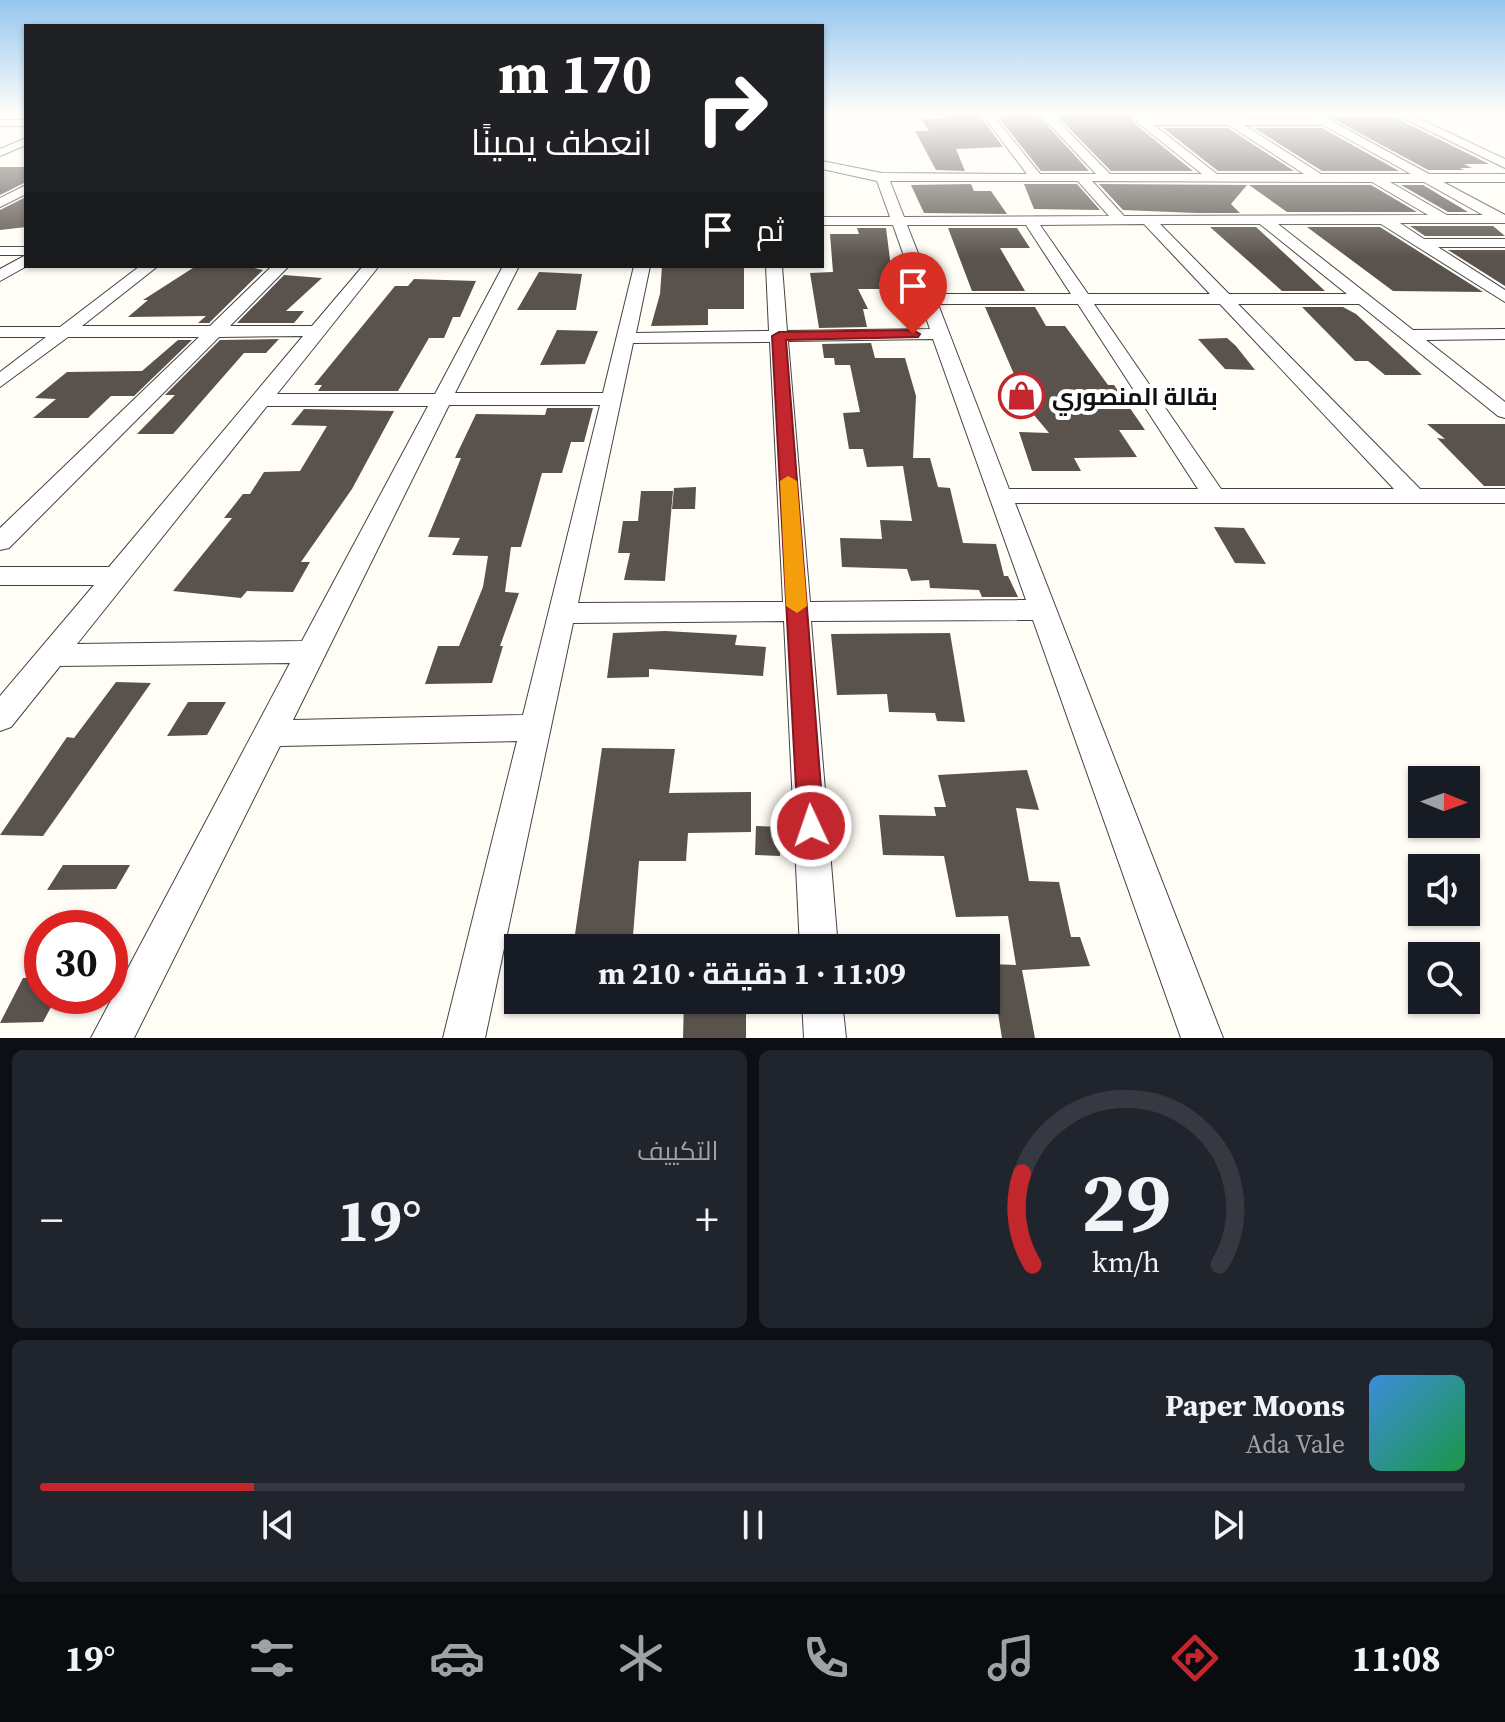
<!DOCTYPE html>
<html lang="ar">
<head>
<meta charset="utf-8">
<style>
	body { margin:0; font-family:"Source Serif 4",Cairo,serif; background:#20242c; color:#f1f3f6; direction:rtl; height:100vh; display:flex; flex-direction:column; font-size:30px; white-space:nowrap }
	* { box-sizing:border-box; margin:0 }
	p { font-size:26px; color:#9ea1a6 }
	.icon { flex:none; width:44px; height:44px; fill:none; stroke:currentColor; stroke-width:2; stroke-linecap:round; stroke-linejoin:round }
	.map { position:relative; height:1038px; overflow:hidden; direction:ltr }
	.sheet { display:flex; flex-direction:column; gap:12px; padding:12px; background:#0d0f14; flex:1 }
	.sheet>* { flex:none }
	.hud { position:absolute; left:24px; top:24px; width:800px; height:244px; border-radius:0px; box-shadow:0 2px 6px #0004; direction:rtl; background:#202124; color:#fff; overflow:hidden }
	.needle { width:52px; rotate:91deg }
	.fabs { position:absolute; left:1408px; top:766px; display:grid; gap:16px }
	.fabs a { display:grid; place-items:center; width:72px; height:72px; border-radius:0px; background:#171b24; box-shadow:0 2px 6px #0004; font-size:40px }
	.speed { position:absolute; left:24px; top:910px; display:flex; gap:16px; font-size:40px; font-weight:700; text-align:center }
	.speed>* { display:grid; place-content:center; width:104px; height:104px; border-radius:50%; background:#171b24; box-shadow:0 2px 6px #0004; line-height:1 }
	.speed .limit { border:12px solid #d22; background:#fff; color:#111 }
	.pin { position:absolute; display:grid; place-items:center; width:68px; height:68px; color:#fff; margin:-82px -34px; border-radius:50% 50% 50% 0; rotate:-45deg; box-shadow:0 0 8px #0007 }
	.pin .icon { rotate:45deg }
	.me { position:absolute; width:88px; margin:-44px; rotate:357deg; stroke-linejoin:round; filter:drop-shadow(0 0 6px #0008) }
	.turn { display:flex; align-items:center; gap:28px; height:168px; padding:0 40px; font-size:36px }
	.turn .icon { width:104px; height:104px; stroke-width:2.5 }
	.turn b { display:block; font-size:56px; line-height:68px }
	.then { display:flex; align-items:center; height:76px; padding:0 40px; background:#0003; gap:16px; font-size:30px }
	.big { font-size:60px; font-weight:700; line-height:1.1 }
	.sheet .widget { flex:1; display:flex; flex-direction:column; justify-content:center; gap:12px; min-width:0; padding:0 28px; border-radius:12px; background:#20242c }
	.sheet .dial { align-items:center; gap:0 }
	.dial svg { height:208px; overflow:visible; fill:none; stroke:#363941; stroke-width:7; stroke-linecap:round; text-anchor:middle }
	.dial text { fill:#f1f3f6; stroke:none }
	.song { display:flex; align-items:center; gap:24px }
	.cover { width:96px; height:96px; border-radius:12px; background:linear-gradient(135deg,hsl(210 70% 55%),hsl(140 70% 35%)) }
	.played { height:8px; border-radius:4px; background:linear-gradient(90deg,#c4262e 15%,#363941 15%) }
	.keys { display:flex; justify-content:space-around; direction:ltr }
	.heat { display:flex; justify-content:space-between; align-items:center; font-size:44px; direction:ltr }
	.sheet .tiles { flex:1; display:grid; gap:12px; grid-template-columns:1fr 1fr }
	.widget:last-child { grid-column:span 2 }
	.trip { position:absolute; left:504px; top:934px; width:496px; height:80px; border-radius:0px; background:#171b24; box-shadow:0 2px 6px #0004; font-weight:700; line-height:80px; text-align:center; direction:rtl }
	.dock { display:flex; height:128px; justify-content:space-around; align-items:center; background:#090b0e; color:#9ea1a6 }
	.dock .icon { width:56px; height:56px }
	.dock .current { color:#c4262e }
	.dock b { font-size:36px; color:#f1f3f6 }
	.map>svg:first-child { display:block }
	.building { fill:#5a524d }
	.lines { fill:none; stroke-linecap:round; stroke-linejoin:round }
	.street-casing { stroke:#444; stroke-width:2 }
	.street { fill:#fff; fill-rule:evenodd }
	.route { fill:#c4262e; stroke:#7f191e; stroke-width:2 }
	.slow { fill:#f59e0b }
	.labels { text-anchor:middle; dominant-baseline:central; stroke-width:8; stroke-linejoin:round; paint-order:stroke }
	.poi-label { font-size:24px; font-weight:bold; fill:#111; stroke:#fff; text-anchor:start }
</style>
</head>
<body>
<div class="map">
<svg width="1505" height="1038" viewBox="0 0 1505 1038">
	<rect width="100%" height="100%" fill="#fffdf5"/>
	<path class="building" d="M 944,113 L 978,113 L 1003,147 L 956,149 L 965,171 L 936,170 L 915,131 L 929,131 L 921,119 L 948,118 Z
		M 995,113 L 1036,113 L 1089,171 L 1041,171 Z
		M 1054,113 L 1211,113 L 1214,115 L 1137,115 L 1134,118 L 1135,124 L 1193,171 L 1111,171 Z
		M 1328,116 L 1394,117 L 1489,164 L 1464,164 L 1472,168 L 1460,168 L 1464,170 L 1428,170 Z
		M 1163,128 L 1228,128 L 1294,171 L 1218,171 Z
		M 1254,128 L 1322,128 L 1399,171 L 1322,171 Z
		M 0,167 L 26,167 L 26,182 L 0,195 Z
		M 971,184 L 974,191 L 991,191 L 1007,214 L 924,213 L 911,185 Z
		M 1024,184 L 1077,184 L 1100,210 L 1034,209 Z
		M 1099,184 L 1247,185 L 1231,204 L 1240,213 L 1196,213 L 1123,210 Z
		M 1249,185 L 1371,185 L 1417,212 L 1287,212 Z
		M 1401,185 L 1423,185 L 1468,212 L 1448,212 Z
		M 26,197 L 26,227 L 0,230 L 0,210 Z
		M 1410,226 L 1493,226 L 1505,236 L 1425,236 Z
		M 1210,227 L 1256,227 L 1325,291 L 1282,291 Z
		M 1307,227 L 1380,227 L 1483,292 L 1393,291 Z
		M 857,228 L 886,228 L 893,283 L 879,283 L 881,289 L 858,289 L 868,309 L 863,309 L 867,327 L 819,328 L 810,273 L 833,272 L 830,234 L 859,234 Z
		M 948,228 L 1017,228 L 1030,248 L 1000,248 L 1025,291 L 972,291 Z
		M 1448,250 L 1505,250 L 1505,286 Z
		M 196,266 L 246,266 L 263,270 L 209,323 L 198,323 L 206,316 L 128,317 L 148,300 L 143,300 Z
		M 662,266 L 744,266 L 744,309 L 708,309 L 708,325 L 651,326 L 660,294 Z
		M 539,272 L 582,274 L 576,310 L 517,310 Z
		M 284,275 L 322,278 L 286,311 L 304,311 L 294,323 L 237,323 Z
		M 414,279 L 476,281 L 460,317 L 453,317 L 444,338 L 429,338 L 398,391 L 318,391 L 322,385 L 314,385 L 395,286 L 408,286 Z
		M 985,307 L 1035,307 L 1046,326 L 1065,326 L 1108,385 L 1114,385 L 1145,430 L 1119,430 L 1137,457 L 1074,458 L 1081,471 L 1032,471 L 1019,432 L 1049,433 L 1029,409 Z
		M 1302,307 L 1343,307 L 1356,314 L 1422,375 L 1385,375 L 1368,361 L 1355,361 Z
		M 557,330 L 598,331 L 585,364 L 540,365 Z
		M 1227,338 L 1236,346 L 1255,370 L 1225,369 L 1198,339 Z
		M 279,339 L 266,353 L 244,353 L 173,434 L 137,434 L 175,395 L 165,395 L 220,340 Z
		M 178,340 L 192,340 L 134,396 L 111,396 L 88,418 L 33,418 L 56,399 L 35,398 L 67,372 L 142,371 Z
		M 871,343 L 875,358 L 905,358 L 916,396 L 913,458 L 930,458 L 938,487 L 950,488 L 963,543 L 996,544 L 1004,576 L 1008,576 L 1018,597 L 982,597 L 979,590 L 930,588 L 929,580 L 911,581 L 907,569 L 842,567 L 840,538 L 882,539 L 880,520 L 912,521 L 903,466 L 867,467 L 863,449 L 849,449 L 843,413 L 860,412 L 850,365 L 835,365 L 834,358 L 824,358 L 822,344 Z
		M 547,408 L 593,408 L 584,442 L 571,442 L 562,473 L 542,473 L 521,547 L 511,547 L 505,592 L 519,593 L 500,646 L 503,646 L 492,683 L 425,684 L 438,646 L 459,646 L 483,587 L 488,556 L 452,555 L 460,538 L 428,537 L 461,458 L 455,458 L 476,414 L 545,415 Z
		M 304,409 L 394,411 L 352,489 L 301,562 L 310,562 L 293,592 L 247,591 L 241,598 L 173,591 L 232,518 L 224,518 L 243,494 L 250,494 L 264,472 L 300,471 L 327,426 L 291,425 Z
		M 1427,424 L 1505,424 L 1505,486 L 1484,486 L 1437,438 L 1445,439 Z
		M 696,487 L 695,509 L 672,509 L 674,488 Z
		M 641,491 L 673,491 L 665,581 L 624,580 L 630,553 L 618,553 L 623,521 L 638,521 Z
		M 1214,527 L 1244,528 L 1266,564 L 1235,563 Z
		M 665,631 L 737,635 L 735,645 L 766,647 L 763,676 L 649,669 L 649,677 L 607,678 L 613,633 Z
		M 950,633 L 965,722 L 937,721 L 935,713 L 889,712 L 887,694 L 837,695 L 831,634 Z
		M 116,682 L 151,683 L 43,836 L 0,835 L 67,737 L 74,738 Z
		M 188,702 L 226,702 L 207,735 L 167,736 Z
		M 602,748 L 675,749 L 669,793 L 751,792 L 751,832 L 688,833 L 686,861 L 639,861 L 632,948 L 573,948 Z
		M 1027,770 L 1039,810 L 1016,808 L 1029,881 L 1059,882 L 1071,937 L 1080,937 L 1090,966 L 1022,970 L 1035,1038 L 1002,1038 L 990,964 L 1016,965 L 1008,916 L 956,917 L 944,856 L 883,855 L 879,815 L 936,816 L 934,807 L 946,807 L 938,775 Z
		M 756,826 L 781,827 L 780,856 L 755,855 Z
		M 63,865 L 130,865 L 116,889 L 47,890 Z
		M 23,978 L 42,978 L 42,996 L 57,996 L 43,1022 L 0,1023 Z
		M 684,1000 L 746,1000 L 746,1038 L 683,1038 Z"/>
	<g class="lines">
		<defs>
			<path id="street" d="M 981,113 L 991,113 L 1040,174 L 1096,174 L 1039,113 L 1050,113 L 1110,174 L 1202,174 L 1137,122 L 1137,118 L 1312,119 L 1304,113 L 1317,113 L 1429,174 L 1505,174 L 1505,182 L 1443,182 L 1505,215 L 1505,223 L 1400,223 L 1424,239 L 1505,239 L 1505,247 L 1438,247 L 1505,290 L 1505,302 L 1381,224 L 1278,224 L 1413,330 L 1505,329 L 1505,339 L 1426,340 L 1505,402 L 1505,418 L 1498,416 L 1359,304 L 1238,304 L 1420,489 L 1505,489 L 1505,503 L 1015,503 L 1223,1038 L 1181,1038 L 1033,620 L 811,621 L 838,948 L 800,948 L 784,621 L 573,623 L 485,1038 L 443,1038 L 517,741 L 280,746 L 134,1038 L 91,1038 L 290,663 L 60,666 L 11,727 L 0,731 L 0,696 L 94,585 L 0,585 L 0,567 L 109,567 L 303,336 L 219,337 L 9,548 L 0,550 L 0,528 L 199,337 L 68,337 L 0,387 L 0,372 L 46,337 L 0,337 L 0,327 L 60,327 L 140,266 L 158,266 L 82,326 L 210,326 L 272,266 L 289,266 L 230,326 L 312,326 L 363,266 L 379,266 L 277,394 L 435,394 L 503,266 L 519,266 L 455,393 L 603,393 L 634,266 L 650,266 L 636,333 L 769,331 L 766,266 L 782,266 L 787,331 L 930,329 L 893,225 L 822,225 L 822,217 L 890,217 L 877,181 L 822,169 L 822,161 L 882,173 L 1027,174 ZM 1154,125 L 1229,125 L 1304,174 L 1217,174 ZM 1244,125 L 1323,125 L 1411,174 L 1321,174 ZM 890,181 L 1078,181 L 1109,216 L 904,217 ZM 1092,181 L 1372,182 L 1428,215 L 1124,216 ZM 1390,182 L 1424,182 L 1483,215 L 1447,215 ZM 1144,224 L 1210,294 L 1088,294 L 1040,225 ZM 1160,224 L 1260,224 L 1347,294 L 1229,294 ZM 907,225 L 1026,225 L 1071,294 L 934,294 ZM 938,304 L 1078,304 L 1198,489 L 1009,489 ZM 1094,304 L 1220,304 L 1394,489 L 1221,489 ZM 933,339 L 1026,600 L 810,602 L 788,341 ZM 770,342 L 783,602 L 578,603 L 633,343 ZM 449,405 L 600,405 L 523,715 L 293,720 ZM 267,406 L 428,406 L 302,641 L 77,644 Z
				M 1393,113 L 1407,113 L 1505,159 L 1505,168 Z
				M 0,120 L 26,120 L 26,126 L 0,126 Z
				M 26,138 L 26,145 L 0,156 L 0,149 Z
				M 26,185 L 26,194 L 0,207 L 0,198 Z
				M 0,247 L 26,247 L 27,266 L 0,281 L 0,269 L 26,255 L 0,255 Z
				M 802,1000 L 842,1000 L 846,1038 L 804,1038 Z"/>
		</defs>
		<use href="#street" class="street-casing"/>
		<use href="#street" class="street"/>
	</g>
	<linearGradient id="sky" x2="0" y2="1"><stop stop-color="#95c6ee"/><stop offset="0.44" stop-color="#fffefa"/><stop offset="1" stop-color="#fffefa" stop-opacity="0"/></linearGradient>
	<rect width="1505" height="258" fill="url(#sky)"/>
	<path class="route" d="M 913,330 L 920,334 L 918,337 L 786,340 L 824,826 L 820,835 L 811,838 L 802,835 L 798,826 L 772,336 L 779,332 Z"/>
	<path class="slow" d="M 788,476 L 797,481 L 807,606 L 797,613 L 786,606 L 780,481 Z"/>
	<defs>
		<symbol id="shop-ring" viewBox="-11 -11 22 22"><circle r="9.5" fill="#fff" stroke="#c4262e" stroke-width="1.5"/><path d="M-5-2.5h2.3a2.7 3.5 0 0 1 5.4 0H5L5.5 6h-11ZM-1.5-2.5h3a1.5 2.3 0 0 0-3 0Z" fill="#c4262e"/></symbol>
	</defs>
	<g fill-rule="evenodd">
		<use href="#shop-ring" x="996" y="370" width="51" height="51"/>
	</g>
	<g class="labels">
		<g class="poi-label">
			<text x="1052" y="396">بقالة المنصوري</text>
		</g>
	</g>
</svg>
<div class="fabs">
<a><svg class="needle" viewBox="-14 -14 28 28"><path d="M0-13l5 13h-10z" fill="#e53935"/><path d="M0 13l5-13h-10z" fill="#9ea1a6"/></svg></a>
<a><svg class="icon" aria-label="sound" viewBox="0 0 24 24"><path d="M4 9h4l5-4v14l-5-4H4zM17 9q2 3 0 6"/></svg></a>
<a><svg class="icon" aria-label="search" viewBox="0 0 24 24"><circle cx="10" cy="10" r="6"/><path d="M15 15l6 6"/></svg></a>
</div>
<div class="speed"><div class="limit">30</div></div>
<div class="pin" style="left:913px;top:334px;background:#d93025"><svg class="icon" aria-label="arrive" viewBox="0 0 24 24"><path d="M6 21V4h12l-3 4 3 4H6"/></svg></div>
<svg class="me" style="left:811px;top:826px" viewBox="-20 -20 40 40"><circle r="17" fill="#c4262e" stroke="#fff" stroke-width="3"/><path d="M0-11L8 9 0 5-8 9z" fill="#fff"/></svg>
<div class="trip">11:09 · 1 دقيقة · 210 m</div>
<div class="hud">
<div class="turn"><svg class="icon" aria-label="right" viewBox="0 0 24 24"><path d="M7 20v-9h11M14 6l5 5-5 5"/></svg><div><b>170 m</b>انعطف يمينًا</div></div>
<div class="then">ثم<svg class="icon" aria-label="arrive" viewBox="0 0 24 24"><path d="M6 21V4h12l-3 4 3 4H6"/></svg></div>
</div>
</div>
<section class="sheet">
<div class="tiles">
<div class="widget dial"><svg viewBox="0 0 100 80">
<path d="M14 69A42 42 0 1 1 86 69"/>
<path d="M14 69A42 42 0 0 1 10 34" stroke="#c4262e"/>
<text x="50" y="56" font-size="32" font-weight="700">29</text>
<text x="50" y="72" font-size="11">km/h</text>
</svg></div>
<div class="widget"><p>التكييف</p>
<div class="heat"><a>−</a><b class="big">19°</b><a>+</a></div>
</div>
<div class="widget">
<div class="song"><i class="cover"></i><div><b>Paper Moons</b><p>Ada Vale</p></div></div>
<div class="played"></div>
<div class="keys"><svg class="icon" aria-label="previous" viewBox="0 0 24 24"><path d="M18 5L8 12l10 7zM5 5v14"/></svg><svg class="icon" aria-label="pause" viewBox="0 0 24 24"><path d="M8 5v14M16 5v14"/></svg><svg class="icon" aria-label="next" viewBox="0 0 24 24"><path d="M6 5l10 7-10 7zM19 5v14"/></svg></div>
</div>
</div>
</section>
<nav class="dock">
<b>11:08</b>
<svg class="icon current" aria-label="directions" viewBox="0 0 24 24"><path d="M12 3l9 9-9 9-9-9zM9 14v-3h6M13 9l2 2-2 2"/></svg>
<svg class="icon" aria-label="music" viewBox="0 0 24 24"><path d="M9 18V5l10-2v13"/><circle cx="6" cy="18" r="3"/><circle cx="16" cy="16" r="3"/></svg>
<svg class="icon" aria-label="phone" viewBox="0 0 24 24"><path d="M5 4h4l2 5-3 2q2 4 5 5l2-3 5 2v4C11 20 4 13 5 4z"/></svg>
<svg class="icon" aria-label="climate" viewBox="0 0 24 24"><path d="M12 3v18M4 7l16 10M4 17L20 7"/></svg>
<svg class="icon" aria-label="car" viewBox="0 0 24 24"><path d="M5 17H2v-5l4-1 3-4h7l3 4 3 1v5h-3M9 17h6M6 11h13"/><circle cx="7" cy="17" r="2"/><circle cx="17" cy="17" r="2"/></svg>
<svg class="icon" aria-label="filters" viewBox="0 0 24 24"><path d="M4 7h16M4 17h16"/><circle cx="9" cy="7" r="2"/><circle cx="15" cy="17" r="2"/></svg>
<b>19°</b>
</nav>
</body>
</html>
